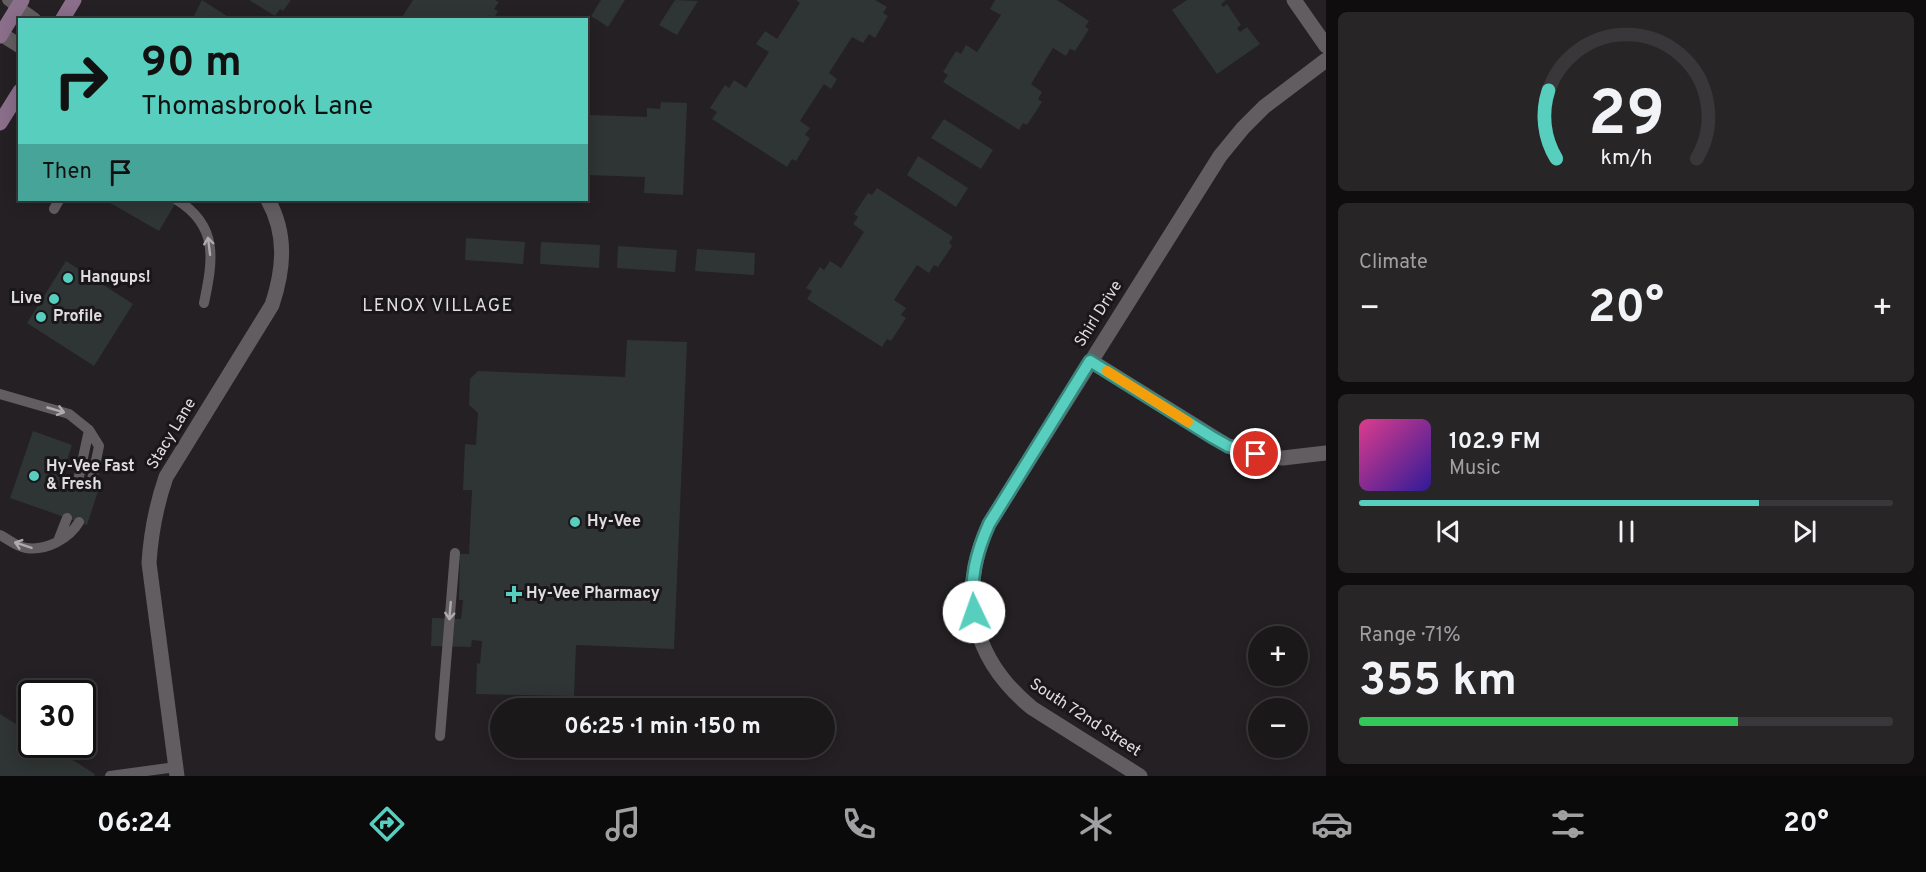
<!DOCTYPE html>
<html lang="en">
<head>
<meta charset="utf-8">
<style>
	body { margin:0; font-family:Overpass,sans-serif; background:#282527; color:#f1f3f6; height:100vh; display:flex; flex-direction:column; font-size:22px; white-space:nowrap }
	* { box-sizing:border-box; margin:0 }
	p { font-size:20px; color:#a0a0a2 }
	.icon { flex:none; width:33px; height:33px; fill:none; stroke:currentColor; stroke-width:2; stroke-linecap:round; stroke-linejoin:round }
	.map { position:relative; flex:1; overflow:hidden }
	.drawer { display:flex; flex-direction:column; gap:12px; padding:12px; background:#0f0d0e; width:600px }
	.drawer>* { flex:none }
	.guide { position:absolute; left:18px; top:18px; width:570px; height:183px; border-radius:0px; box-shadow:0 3px 15px #0003,0 0 0 2px #393739; background:#58cebf; color:#111; overflow:hidden }
	.buttons { position:absolute; left:1248px; top:626px; display:grid; gap:12px }
	.buttons a { display:grid; place-items:center; width:60px; height:60px; border-radius:50%; background:#1b181a; box-shadow:0 3px 15px #0003,0 0 0 2px #393739; font-size:30px }
	.speed { position:absolute; left:18px; top:680px; display:flex; gap:12px; font-size:30px; font-weight:700; text-align:center }
	.speed>* { display:grid; place-content:center; width:78px; height:78px; border-radius:50%; background:#1b181a; box-shadow:0 3px 15px #0003,0 0 0 2px #393739; line-height:1 }
	.speed .limit { border:3px solid #111; border-radius:9px; background:#fff; color:#111 }
	.pin { position:absolute; display:grid; place-items:center; width:51px; height:51px; color:#fff; margin:-26px; border:3px solid #fff; border-radius:50%; box-shadow:0 2px 6px #0007 }
	.me { position:absolute; width:66px; margin:-33px; rotate:357deg; stroke-linejoin:round; filter:drop-shadow(0 0 4px #0008) }
	.turn { display:flex; align-items:center; gap:21px; height:126px; padding:0 24px; font-size:27px }
	.turn .icon { width:78px; height:78px; stroke-width:2.5 }
	.turn b { display:block; font-size:42px; line-height:51px }
	.then { display:flex; align-items:center; height:57px; padding:0 24px; background:#0003; gap:12px; font-size:22px }
	.big { font-size:45px; font-weight:700; line-height:1.1 }
	.drawer .tile { flex:1; display:flex; flex-direction:column; justify-content:center; gap:9px; min-width:0; padding:0 21px; border-radius:9px; background:#282527 }
	.drawer .dial { align-items:center; gap:0 }
	.dial svg { height:156px; overflow:visible; fill:none; stroke:#393739; stroke-width:7; stroke-linecap:round; text-anchor:middle }
	.dial text { fill:#f1f3f6; stroke:none }
	.song { display:flex; align-items:center; gap:18px }
	.cover { width:72px; height:72px; border-radius:9px; background:linear-gradient(135deg,hsl(330 70% 55%),hsl(250 70% 35%)) }
	.played { height:6px; border-radius:3px; background:linear-gradient(90deg,#58cebf 75%,#393739 75%) }
	.keys { display:flex; justify-content:space-around; direction:ltr }
	.heat { display:flex; justify-content:space-between; align-items:center; font-size:33px; direction:ltr }
	.charge { height:9px; border-radius:4px; background:linear-gradient(90deg,#34c759 71%,#393739 0) }
	.trip { position:absolute; left:490px; top:698px; width:345px; height:60px; border-radius:30px; background:#1b181a; box-shadow:0 3px 15px #0003,0 0 0 2px #393739; font-weight:700; line-height:60px; text-align:center }
	.menu { display:flex; height:96px; justify-content:space-around; align-items:center; background:#0b0a0a; color:#a0a0a2 }
	.menu .icon { width:42px; height:42px }
	.menu .on { color:#58cebf }
	.menu b { font-size:27px; color:#f1f3f6 }
	main { display:flex; flex:1; min-height:0 }
	.map>svg:first-child { display:block }
	.building { fill:#2f3534 }
	.lines { fill:none; stroke-linecap:round; stroke-linejoin:round }
	.service { stroke:#625d61; stroke-width:10 }
	.minor { stroke:#625d61; stroke-width:15 }
	.secondary { stroke:#8a6e8a; stroke-width:15 }
	.oneway { stroke:#aeaaad }
	.route-casing { stroke:#39867c; stroke-width:15 }
	.route { stroke:#58cebf; stroke-width:10 }
	.slow { stroke:#f59e0b; stroke-width:10 }
	.poi-dot { fill:#58cebf; stroke:#1a171a; stroke-width:2 }
	.labels { text-anchor:middle; dominant-baseline:central; stroke-width:6; stroke-linejoin:round; paint-order:stroke }
	.poi-label { font-size:16px; font-weight:bold; fill:#e0dddf; stroke:#1a171a; text-anchor:start }
	.street-label { font-size:16px; fill:#e0dddf; stroke:#1a171a }
	.neighbourhood-label { font-size:18px; letter-spacing:1.5px; fill:#e0dddf; stroke:#1a171a }
</style>
</head>
<body>
<main>
<div class="map">
<svg width="1326" height="776" viewBox="0 0 1326 776">
	<rect width="100%" height="100%" fill="#242023"/>
	<path class="building" d="M 202,0 L 233,20 L 192,20 Z
		M 249,0 L 291,0 L 283,11 L 280,9 L 275,16 Z
		M 413,0 L 495,0 L 499,2 L 494,9 L 498,11 L 493,20 L 400,20 Z
		M 601,0 L 625,0 L 608,27 L 591,16 Z
		M 675,0 L 698,1 L 677,35 L 659,25 Z
		M 796,0 L 875,0 L 887,7 L 883,13 L 888,16 L 875,38 L 869,34 L 863,43 L 852,37 L 829,73 L 837,79 L 831,89 L 824,84 L 800,121 L 810,128 L 805,135 L 810,138 L 796,161 L 792,159 L 787,167 L 712,119 L 717,112 L 710,108 L 725,85 L 729,88 L 734,80 L 746,88 L 769,52 L 756,44 L 765,31 L 777,39 L 800,3 Z
		M 995,0 L 1057,0 L 1089,21 L 1085,27 L 1089,29 L 1075,51 L 1070,49 L 1066,56 L 1053,48 L 1031,84 L 1042,92 L 1038,99 L 1042,102 L 1027,125 L 1023,123 L 1019,130 L 943,82 L 948,75 L 943,72 L 956,51 L 961,54 L 966,45 L 977,52 L 1001,15 L 990,9 Z
		M 1187,0 L 1226,0 L 1221,4 L 1223,7 L 1227,4 L 1241,25 L 1237,28 L 1240,32 L 1247,27 L 1260,44 L 1217,74 L 1172,10 Z
		M 661,102 L 687,103 L 683,195 L 644,193 L 645,177 L 586,175 L 586,104 L 589,104 L 589,115 L 647,117 L 647,108 L 660,109 Z
		M 944,119 L 993,150 L 981,169 L 931,138 Z
		M 918,156 L 968,188 L 956,207 L 907,175 Z
		M 877,188 L 953,237 L 949,243 L 952,246 L 938,267 L 934,265 L 929,273 L 917,265 L 894,300 L 906,308 L 901,315 L 906,318 L 891,341 L 887,339 L 882,347 L 807,299 L 812,291 L 806,288 L 820,267 L 824,270 L 830,261 L 841,268 L 864,232 L 853,224 L 858,217 L 854,214 L 868,193 L 872,195 Z
		M 105,200 L 168,200 L 175,204 L 159,231 Z
		M 466,238 L 525,242 L 523,264 L 465,260 Z
		M 541,242 L 600,245 L 599,268 L 540,264 Z
		M 618,246 L 677,250 L 675,272 L 617,268 Z
		M 697,249 L 755,253 L 754,275 L 695,271 Z
		M 66,261 L 133,304 L 94,366 L 27,323 Z
		M 627,340 L 687,342 L 674,649 L 576,645 L 574,696 L 476,694 L 477,663 L 480,664 L 482,641 L 472,640 L 471,647 L 431,646 L 432,618 L 461,619 L 463,600 L 459,600 L 460,554 L 469,554 L 472,490 L 463,490 L 465,444 L 476,445 L 478,413 L 469,405 L 470,379 L 478,371 L 625,377 Z
		M 33,431 L 72,445 L 62,475 L 99,488 L 87,525 L 10,498 Z
		M 0,714 L 32,734 L 32,744 L 47,744 L 95,774 L 94,776 L 0,776 Z"/>
	<g class="lines">
		<path class="service" d="M 7,0 L 17,8
			M 177,200 C 219,226 213,260 204,303
			M 54,209 L 59,200
			M 0,394 L 69,414 L 89,430 L 99,446 L 91,485
			M 78,481 L 89,430
			M 0,535 C 8,539 17,547 26,548 C 46,551 69,539 79,522
			M 58,541 L 67,518
			M 440,736 L 455,553
			M 110,776 L 176,767"/>
		<path class="minor" d="M 1294,0 L 1326,46
			M 17,8 L 34,20
			M 1,34 L 20,46
			M 1091,361 L 1228,446 L 1269,457 L 1283,458 L 1326,453
			M 177,776 L 149,563 C 151,532 156,506 166,477 L 272,305 C 284,269 287,234 268,200
			M 1140,776 L 1032,708 C 972,659 957,594 989,524 L 1220,156 L 1243,128 L 1264,107 L 1326,60"/>
		<path class="secondary" d="M 62,20 L 74,0
			M 0,36 L 22,0
			M 0,123 L 20,91"/>
	</g>
	<defs><path id="oneway-shaft" d="M-6 0H5M1.5-3L5.5 0L1.5 3" fill="none" stroke-width="1.6" stroke-linecap="round" stroke-linejoin="round" transform="scale(1.5)"/></defs>
	<g class="oneway">
		<use href="#oneway-shaft" transform="translate(209 246) rotate(-97)"/>
		<use href="#oneway-shaft" transform="translate(56 410) rotate(16)"/>
		<use href="#oneway-shaft" transform="translate(23 545) rotate(-162)"/>
		<use href="#oneway-shaft" transform="translate(450 611) rotate(95)"/>
	</g>
	<g class="lines">
		<defs>
			<path id="route" d="M 974,612 C 969,581 976,553 989,524 L 1090,361 L 1212,437 L 1228,446 L 1256,454"/>
		</defs>
		<use href="#route" class="route-casing"/>
		<use href="#route" class="route"/>
		<path class="slow" d="M 1107,371 L 1188,422"/>
	</g>
	<g class="poi-dot">
		<circle cx="68" cy="278" r="6"/>
		<circle cx="54" cy="299" r="6"/>
		<circle cx="41" cy="317" r="6"/>
		<circle cx="34" cy="476" r="6"/>
		<circle cx="575" cy="522" r="6"/>
		<path d="M511 585h6v6h6v6h-6v6h-6v-6h-6v-6h6z"/>
	</g>
	<g class="labels">
		<g class="poi-label">
			<text x="80" y="278">Hangups!</text>
			<text x="42" y="299" text-anchor="end">Live</text>
			<text x="53" y="317">Profile</text>
			<text x="46" y="467">Hy-Vee Fast<tspan x="46" dy="18">&amp; Fresh</tspan></text>
			<text x="587" y="522">Hy-Vee</text>
			<text x="526" y="594">Hy-Vee Pharmacy</text>
		</g>
		<g class="street-label">
			<text transform="translate(1099 314) rotate(-58)">Shirl Drive</text>
			<text transform="translate(172 434) rotate(-59)">Stacy Lane</text>
			<text transform="translate(1085 718) rotate(33)">South 72nd Street</text>
		</g>
		<g class="neighbourhood-label">
			<text x="438" y="306">LENOX VILLAGE</text>
		</g>
	</g>
</svg>
<div class="buttons">
<a>+</a>
<a>−</a>
</div>
<div class="speed"><div class="limit">30</div></div>
<div class="pin" style="left:1256px;top:454px;background:#d93025"><svg class="icon" aria-label="arrive" viewBox="0 0 24 24"><path d="M6 21V4h12l-3 4 3 4H6"/></svg></div>
<svg class="me" style="left:974px;top:612px" viewBox="-20 -20 40 40"><circle r="19" fill="#fff"/><path d="M0-13L10 11 0 6-10 11z" fill="#58cebf"/></svg>
<div class="trip">06:25 · 1 min · 150 m</div>
<div class="guide">
<div class="turn"><svg class="icon" aria-label="right" viewBox="0 0 24 24"><path d="M7 20v-9h11M14 6l5 5-5 5"/></svg><div><b>90 m</b>Thomasbrook Lane</div></div>
<div class="then">Then<svg class="icon" aria-label="arrive" viewBox="0 0 24 24"><path d="M6 21V4h12l-3 4 3 4H6"/></svg></div>
</div>
</div>
<section class="drawer">
<div class="tile dial"><svg viewBox="0 0 100 80">
<path d="M14 69A42 42 0 1 1 86 69"/>
<path d="M14 69A42 42 0 0 1 10 34" stroke="#58cebf"/>
<text x="50" y="56" font-size="32" font-weight="700">29</text>
<text x="50" y="72" font-size="11">km/h</text>
</svg></div>
<div class="tile"><p>Climate</p>
<div class="heat"><a>−</a><b class="big">20°</b><a>+</a></div>
</div>
<div class="tile">
<div class="song"><i class="cover"></i><div><b>102.9 FM</b><p>Music</p></div></div>
<div class="played"></div>
<div class="keys"><svg class="icon" aria-label="previous" viewBox="0 0 24 24"><path d="M18 5L8 12l10 7zM5 5v14"/></svg><svg class="icon" aria-label="pause" viewBox="0 0 24 24"><path d="M8 5v14M16 5v14"/></svg><svg class="icon" aria-label="next" viewBox="0 0 24 24"><path d="M6 5l10 7-10 7zM19 5v14"/></svg></div>
</div>
<div class="tile"><p>Range · 71%</p><b class="big">355 km</b><div class="charge"></div></div>
</section>
</main>
<nav class="menu">
<b>06:24</b>
<svg class="icon on" aria-label="directions" viewBox="0 0 24 24"><path d="M12 3l9 9-9 9-9-9zM9 14v-3h6M13 9l2 2-2 2"/></svg>
<svg class="icon" aria-label="music" viewBox="0 0 24 24"><path d="M9 18V5l10-2v13"/><circle cx="6" cy="18" r="3"/><circle cx="16" cy="16" r="3"/></svg>
<svg class="icon" aria-label="phone" viewBox="0 0 24 24"><path d="M5 4h4l2 5-3 2q2 4 5 5l2-3 5 2v4C11 20 4 13 5 4z"/></svg>
<svg class="icon" aria-label="climate" viewBox="0 0 24 24"><path d="M12 3v18M4 7l16 10M4 17L20 7"/></svg>
<svg class="icon" aria-label="car" viewBox="0 0 24 24"><path d="M5 17H2v-5l4-1 3-4h7l3 4 3 1v5h-3M9 17h6M6 11h13"/><circle cx="7" cy="17" r="2"/><circle cx="17" cy="17" r="2"/></svg>
<svg class="icon" aria-label="filters" viewBox="0 0 24 24"><path d="M4 7h16M4 17h16"/><circle cx="9" cy="7" r="2"/><circle cx="15" cy="17" r="2"/></svg>
<b>20°</b>
</nav>
</body>
</html>
